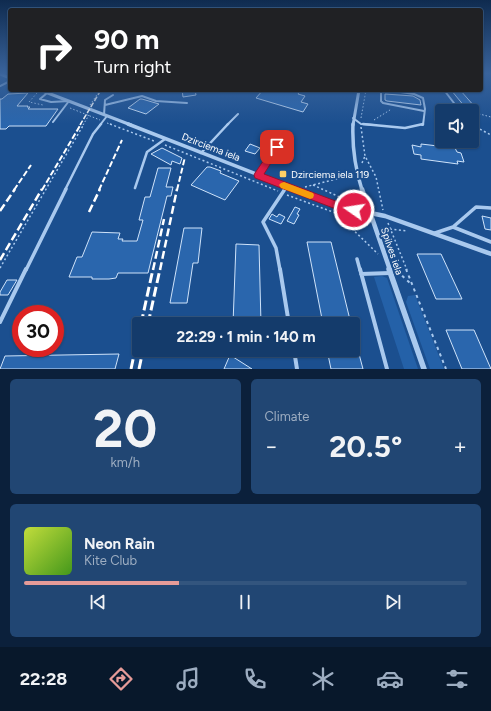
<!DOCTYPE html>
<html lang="en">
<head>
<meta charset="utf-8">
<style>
	body { margin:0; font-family:Figtree,sans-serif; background:#214673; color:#f1f3f6; height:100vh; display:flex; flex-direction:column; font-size:15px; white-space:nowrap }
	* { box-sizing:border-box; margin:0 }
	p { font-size:13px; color:#9dadc1 }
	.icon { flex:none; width:22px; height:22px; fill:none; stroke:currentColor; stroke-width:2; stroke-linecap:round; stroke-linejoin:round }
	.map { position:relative; height:369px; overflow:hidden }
	.side { display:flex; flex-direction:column; gap:10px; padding:10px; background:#0b203b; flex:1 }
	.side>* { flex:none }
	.banner { position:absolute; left:8px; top:8px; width:475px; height:84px; border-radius:4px; box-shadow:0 1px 3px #0004,0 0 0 1px #33557e; background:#202124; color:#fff; overflow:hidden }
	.buttons { position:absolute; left:435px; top:104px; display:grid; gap:8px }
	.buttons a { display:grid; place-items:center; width:44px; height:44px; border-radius:4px; background:#143b6b; box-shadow:0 1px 3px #0004,0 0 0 1px #33557e; font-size:20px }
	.speed { position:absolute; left:12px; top:305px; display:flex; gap:8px; font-size:20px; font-weight:700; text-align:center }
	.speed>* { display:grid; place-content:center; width:52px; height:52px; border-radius:50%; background:#143b6b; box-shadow:0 1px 3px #0004,0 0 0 1px #33557e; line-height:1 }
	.speed .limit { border:6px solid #d22; background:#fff; color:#111 }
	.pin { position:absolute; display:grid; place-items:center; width:34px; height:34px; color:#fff; margin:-17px; border-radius:8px; box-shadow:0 2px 6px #0006 }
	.me { position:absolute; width:44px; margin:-22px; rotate:283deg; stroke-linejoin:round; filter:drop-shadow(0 0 3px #0008) }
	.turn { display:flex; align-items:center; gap:14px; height:84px; padding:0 20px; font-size:18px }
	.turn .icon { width:52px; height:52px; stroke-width:2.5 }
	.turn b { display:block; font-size:28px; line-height:34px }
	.big { font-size:30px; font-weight:700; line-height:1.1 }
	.side .tile { flex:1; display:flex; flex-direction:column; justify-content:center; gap:6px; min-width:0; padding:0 14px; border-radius:6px; background:#214673 }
	.side .dial { align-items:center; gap:0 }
	.dial b { font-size:52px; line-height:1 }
	.song { display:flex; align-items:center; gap:12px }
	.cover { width:48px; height:48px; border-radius:6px; background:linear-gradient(135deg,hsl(70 70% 55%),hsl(100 70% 35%)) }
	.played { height:4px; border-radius:2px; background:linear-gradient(90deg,#e69b98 35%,#33557e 35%) }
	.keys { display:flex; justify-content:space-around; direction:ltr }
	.heat { display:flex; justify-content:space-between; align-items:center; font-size:22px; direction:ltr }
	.side .tiles { flex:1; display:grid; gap:10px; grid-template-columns:1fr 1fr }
	.tile:last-child { grid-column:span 2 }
	.trip { position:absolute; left:132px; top:317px; width:228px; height:40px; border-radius:4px; background:#143b6b; box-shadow:0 1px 3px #0004,0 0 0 1px #33557e; font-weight:700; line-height:40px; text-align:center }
	.tabs { display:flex; height:64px; justify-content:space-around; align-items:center; background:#08182b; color:#9dadc1 }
	.tabs .icon { width:28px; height:28px }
	.tabs .current { color:#e69b98 }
	.tabs b { font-size:18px; color:#f1f3f6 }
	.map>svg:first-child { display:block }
	.green { fill:#2461a8 }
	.building { fill:#2a66ad; stroke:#cfe3fa }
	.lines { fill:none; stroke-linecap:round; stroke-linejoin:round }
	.path-far2 { stroke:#a9c9ee; stroke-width:1; stroke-dasharray:1.5 2; stroke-linecap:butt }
	.path-far1 { stroke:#a9c9ee; stroke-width:1.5; stroke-dasharray:2 2.5; stroke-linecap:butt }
	.path { stroke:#a9c9ee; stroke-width:2; stroke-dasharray:3 4; stroke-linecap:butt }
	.service-far3 { stroke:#a9c9ee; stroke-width:2 }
	.service-far2 { stroke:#a9c9ee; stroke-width:2.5 }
	.service-far1 { stroke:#a9c9ee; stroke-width:3.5 }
	.service { stroke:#a9c9ee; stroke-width:4 }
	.minor-far3 { stroke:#a9c9ee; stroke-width:3 }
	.minor-far2 { stroke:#a9c9ee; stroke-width:3.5 }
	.minor-far1 { stroke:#a9c9ee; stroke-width:4.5 }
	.minor { stroke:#a9c9ee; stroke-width:5.5 }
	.rail-far3 { stroke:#fff; stroke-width:1.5; stroke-dasharray:5 2; stroke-linecap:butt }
	.rail-far2 { stroke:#fff; stroke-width:2; stroke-dasharray:6 2.5; stroke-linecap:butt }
	.rail-far1 { stroke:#fff; stroke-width:2.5; stroke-dasharray:8 3.5; stroke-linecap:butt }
	.rail { stroke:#fff; stroke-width:3; stroke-dasharray:10 4; stroke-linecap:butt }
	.route { fill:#e11d48; stroke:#92132f }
	.slow { fill:#f59e0b }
	.poi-dot { fill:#ffd166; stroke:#1b4f8f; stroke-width:1.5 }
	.labels { text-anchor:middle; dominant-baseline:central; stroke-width:4; stroke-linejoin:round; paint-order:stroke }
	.street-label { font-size:10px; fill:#fff; stroke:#1b4f8f }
	.poi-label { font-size:10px; fill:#fff; stroke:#1b4f8f; text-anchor:start }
</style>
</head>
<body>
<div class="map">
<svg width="491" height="369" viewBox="0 0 491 369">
	<rect width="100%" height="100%" fill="#1b4f8f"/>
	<path class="green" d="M 382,276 L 387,278 L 418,369 L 404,369 L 374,277 Z
		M 415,295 L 444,369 L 430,369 L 406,302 L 408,296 Z"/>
	<path class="building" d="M 182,90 L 195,90 L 196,95 L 183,97 Z
		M 263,90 L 301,90 L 298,94 L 305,96 L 301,102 L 308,104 L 303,112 L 256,98 Z
		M 451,90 L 460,90 L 475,107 L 465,107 Z
		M 28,93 L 17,106 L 28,106 L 27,107 L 30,107 L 28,109 L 58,109 L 46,126 L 9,126 L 6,129 L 0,129 L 0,99 L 2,99 L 8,94 Z
		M 385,94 L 413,96 L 420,100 L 421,105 L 387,101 L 385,100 Z
		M 140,99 L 142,99 L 159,104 L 146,114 L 128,108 Z
		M 250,144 L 260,148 L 255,154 L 245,151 Z
		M 421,144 L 455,148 L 457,152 L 461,153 L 464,162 L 457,161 L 458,164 L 421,159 L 421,155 L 414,154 L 412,145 L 421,147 Z
		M 162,148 L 182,158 L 180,164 L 172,161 L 171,165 L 151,154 Z
		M 207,167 L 210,167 L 221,171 L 220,173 L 239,181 L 225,200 L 191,185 Z
		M 158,168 L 171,168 L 166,187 L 173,187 L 171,196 L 167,196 L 148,273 L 118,273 L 116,278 L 109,279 L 92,279 L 92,277 L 69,277 L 77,257 L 82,257 L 92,232 L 120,233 L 118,239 L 123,239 L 122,241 L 137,241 L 143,220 L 139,220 L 145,197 L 150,197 Z
		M 295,207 L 300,209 L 297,214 L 299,215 L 294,224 L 287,221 Z
		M 272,214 L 277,217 L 279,214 L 285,217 L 281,224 L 269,219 Z
		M 482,216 L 491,218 L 491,230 L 485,229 Z
		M 184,228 L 202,228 L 198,263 L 193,263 L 187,303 L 170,303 Z
		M 307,242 L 331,242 L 351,324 L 323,324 Z
		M 236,244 L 259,245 L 261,324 L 233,324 Z
		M 417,254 L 441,254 L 462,299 L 436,299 Z
		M 7,280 L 17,280 L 8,295 L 0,295 L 0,292 Z
		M 446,330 L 474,330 L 491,369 L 462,369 Z
		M 353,339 L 355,339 L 363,369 L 331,369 L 327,350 L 353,350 Z
		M 119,354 L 115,369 L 0,369 L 5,356 Z
		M 230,355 L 252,369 L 224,369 Z"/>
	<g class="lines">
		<path class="path-far2" d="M 488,73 L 491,73
			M 37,93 L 29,102 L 43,105
			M 90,105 L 100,90
			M 70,108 L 100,120
			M 461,109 L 468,111
			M 472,112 L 491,117
			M 361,118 L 366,90
			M 374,120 L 390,110 L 390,108
			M 107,123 L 113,125
			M 83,125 L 89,115"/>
		<path class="path-far1" d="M 110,124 L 154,141
			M 472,125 L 491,135
			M 361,127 L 365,156 L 376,177 L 383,210
			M 165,145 L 278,191
			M 362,163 L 365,156
			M 313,185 L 353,203
			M 305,187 L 348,176 L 353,173
			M 287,195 L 368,225
			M 339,216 L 378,254
			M 388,223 L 407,270
			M 381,228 L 407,231
			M 0,268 L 84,124"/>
		<path class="path" d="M 406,269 L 446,369
			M 397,271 L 412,285"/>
		<path class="service-far3" d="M 0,86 L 10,81
			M 384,90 L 381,91 L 381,101 L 383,103 L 424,111
			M 387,90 L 414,94 L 423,98 L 425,109 L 423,125 L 422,125
			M 444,90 L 457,107
			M 47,93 L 40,99 L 51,102 L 69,101
			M 105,105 L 142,96 L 156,101 L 187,103
			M 104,115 L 105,100 L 113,95
			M 353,118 L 361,124 L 374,125
			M 53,122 L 69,101
			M 100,125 L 107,116
			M 227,125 L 238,114"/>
		<path class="service-far2" d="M 363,124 L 405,128 L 423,124
			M 201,153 L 228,124
			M 258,175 L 277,147
			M 135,188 L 147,152 L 165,139
			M 65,190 L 93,134 L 101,124
			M 284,190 L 287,186"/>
		<path class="service-far1" d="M 453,227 L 491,242
			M 435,233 L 453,227 L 476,207 L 491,208
			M 357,259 L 360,270
			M 26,270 L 66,189
			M 280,270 L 276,248 L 263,222 L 285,189"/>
		<path class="service" d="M 280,269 L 289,324
			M 360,269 L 387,369
			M 361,274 L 390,273
			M 0,322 L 26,269
			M 294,350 L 297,369"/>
		<path class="minor-far3" d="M 0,74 L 10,78
			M 40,90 L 131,125
			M 353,125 L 359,90"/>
		<path class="minor-far2" d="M 128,124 L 297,190
			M 353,124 C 352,147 355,168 362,190"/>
		<path class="minor-far1" d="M 294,189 L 341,207 L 385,216 L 491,254
			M 362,189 L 390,270"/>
		<path class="minor" d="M 389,269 L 424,369"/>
		<path class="rail-far3" d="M 80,125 L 101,90"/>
		<path class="rail-far2" d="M 14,190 L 31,165
			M 42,190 L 81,124
			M 99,190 L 122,140
			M 177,190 L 185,157"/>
		<path class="rail-far1" d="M 0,211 L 15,189
			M 89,212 L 100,189
			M 0,260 L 42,189
			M 153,270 L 164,219
			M 160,270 L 177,189"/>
		<path class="rail" d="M 141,324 L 153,269
			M 148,324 L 160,269
			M 131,369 L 139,331
			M 139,369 L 143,350"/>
	</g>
	<linearGradient id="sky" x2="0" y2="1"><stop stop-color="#0f2b4f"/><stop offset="0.59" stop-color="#39639b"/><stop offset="1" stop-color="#39639b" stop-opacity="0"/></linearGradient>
	<rect width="491" height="124" fill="url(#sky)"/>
	<path class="route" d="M 277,144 L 281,147 L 264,174 L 341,203 L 358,207 L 359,210 L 358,212 L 354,214 L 341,211 L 255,178 L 254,175 L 255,173 L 274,145 Z"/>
	<path class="slow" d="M 284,182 L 313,193 L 314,195 L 313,198 L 310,199 L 281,188 L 279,185 L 281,183 Z"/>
	<rect class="poi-dot" x="279" y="170" width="8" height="8" rx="2"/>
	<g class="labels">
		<g class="street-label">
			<text transform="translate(211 147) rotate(21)">Dzirciema iela</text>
			<text transform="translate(392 251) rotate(71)">Spilves iela</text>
		</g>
		<g class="poi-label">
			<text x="291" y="174">Dzirciema iela 119</text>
		</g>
	</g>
</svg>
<div class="buttons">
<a><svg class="icon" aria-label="sound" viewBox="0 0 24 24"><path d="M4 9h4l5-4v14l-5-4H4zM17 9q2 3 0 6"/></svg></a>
</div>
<div class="speed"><div class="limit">30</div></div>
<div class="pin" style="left:277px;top:147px;background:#d93025"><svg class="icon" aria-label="arrive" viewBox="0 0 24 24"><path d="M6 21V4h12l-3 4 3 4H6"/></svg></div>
<svg class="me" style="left:354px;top:210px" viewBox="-20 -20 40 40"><circle r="17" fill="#e11d48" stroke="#fff" stroke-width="3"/><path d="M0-11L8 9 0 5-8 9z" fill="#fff"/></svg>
<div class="trip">22:29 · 1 min · 140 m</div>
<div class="banner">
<div class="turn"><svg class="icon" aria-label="right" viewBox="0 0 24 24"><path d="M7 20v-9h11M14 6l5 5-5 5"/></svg><div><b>90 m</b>Turn right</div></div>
</div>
</div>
<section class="side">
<div class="tiles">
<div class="tile dial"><b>20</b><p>km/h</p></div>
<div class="tile"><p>Climate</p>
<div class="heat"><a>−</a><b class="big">20.5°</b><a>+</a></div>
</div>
<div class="tile">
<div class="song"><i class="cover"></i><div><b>Neon Rain</b><p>Kite Club</p></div></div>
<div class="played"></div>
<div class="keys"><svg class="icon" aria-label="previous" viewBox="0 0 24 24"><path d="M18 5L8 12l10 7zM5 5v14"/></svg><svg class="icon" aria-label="pause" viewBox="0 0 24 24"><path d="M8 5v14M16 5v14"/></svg><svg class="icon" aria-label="next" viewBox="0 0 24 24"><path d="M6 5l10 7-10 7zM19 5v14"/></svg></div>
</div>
</div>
</section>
<nav class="tabs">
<b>22:28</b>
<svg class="icon current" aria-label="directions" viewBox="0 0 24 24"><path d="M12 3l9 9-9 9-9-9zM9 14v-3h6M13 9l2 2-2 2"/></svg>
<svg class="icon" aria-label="music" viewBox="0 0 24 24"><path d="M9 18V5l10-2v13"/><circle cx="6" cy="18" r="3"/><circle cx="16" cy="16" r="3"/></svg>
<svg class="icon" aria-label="phone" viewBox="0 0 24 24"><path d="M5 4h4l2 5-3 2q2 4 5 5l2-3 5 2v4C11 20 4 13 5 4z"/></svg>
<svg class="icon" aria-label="climate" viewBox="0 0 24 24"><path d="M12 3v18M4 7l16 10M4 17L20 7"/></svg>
<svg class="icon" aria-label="car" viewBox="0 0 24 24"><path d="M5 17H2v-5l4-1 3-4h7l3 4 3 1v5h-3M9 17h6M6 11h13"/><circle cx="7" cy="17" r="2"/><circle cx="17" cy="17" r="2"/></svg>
<svg class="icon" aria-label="filters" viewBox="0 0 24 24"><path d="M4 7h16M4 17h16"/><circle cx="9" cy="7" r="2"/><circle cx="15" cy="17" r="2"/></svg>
</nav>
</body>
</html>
